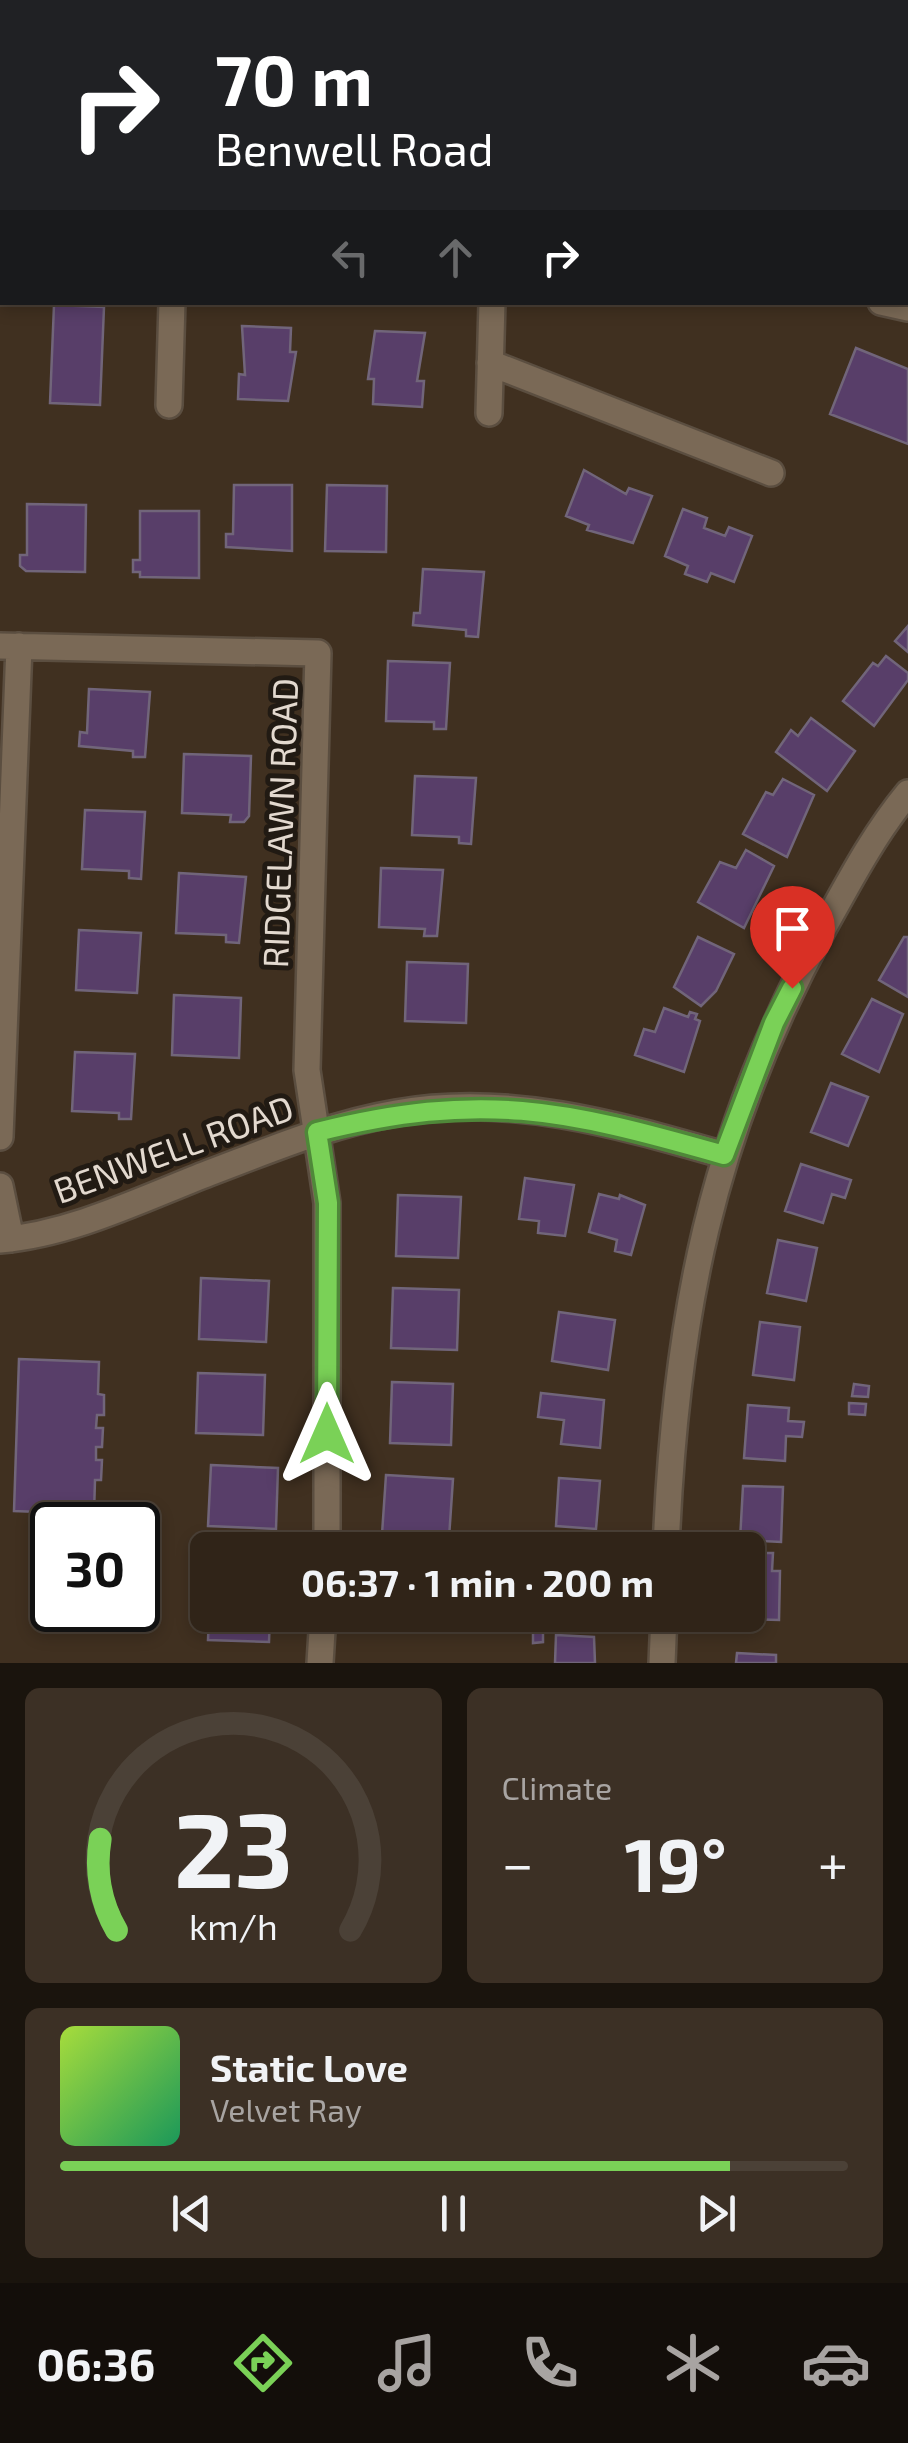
<!DOCTYPE html>
<html lang="en">
<head>
<meta charset="utf-8">
<style>
	body { margin:0; font-family:"Exo 2",sans-serif; background:#3c3025; color:#f1f3f6; height:100vh; display:flex; flex-direction:column; font-size:38px; white-space:nowrap }
	* { box-sizing:border-box; margin:0 }
	p { font-size:32px; color:#a8a4a2 }
	.icon { flex:none; width:55px; height:55px; fill:none; stroke:currentColor; stroke-width:2; stroke-linecap:round; stroke-linejoin:round }
	.map { position:relative; height:1663px; overflow:hidden }
	.side { display:flex; flex-direction:column; gap:25px; padding:25px; background:#1a140d; flex:1 }
	.side>* { flex:none }
	.top-card { position:absolute; left:0px; top:0px; width:910px; height:305px; box-shadow:0 5px 15px #0003,0 0 0 2px #4b4137; background:#202124; color:#fff; overflow:hidden }
	.speed { position:absolute; left:30px; top:1502px; display:flex; gap:20px; font-size:50px; font-weight:700; text-align:center }
	.speed>* { display:grid; place-content:center; width:130px; height:130px; border-radius:50%; background:#302418; box-shadow:0 5px 15px #0003,0 0 0 2px #4b4137; line-height:1 }
	.speed .limit { border:5px solid #111; border-radius:15px; background:#fff; color:#111 }
	.pin { position:absolute; display:grid; place-items:center; width:85px; height:85px; color:#fff; margin:-102px -42px; border-radius:50% 50% 50% 0; rotate:-45deg; box-shadow:0 0 10px #0007 }
	.pin .icon { rotate:45deg }
	.me { position:absolute; width:110px; margin:-55px; rotate:0deg; stroke-linejoin:round; filter:drop-shadow(0 0 8px #0008) }
	.turn { display:flex; align-items:center; gap:35px; height:210px; padding:0 50px; font-size:45px }
	.turn .icon { width:130px; height:130px; stroke-width:2.5 }
	.turn b { display:block; font-size:70px; line-height:85px }
	.lanes { display:flex; align-items:center; height:95px; padding:0 50px; background:#0003; justify-content:center; gap:50px; direction:ltr }
	.lanes .off { opacity:.35 }
	.big { font-size:75px; font-weight:700; line-height:1.1 }
	.side .widget { flex:1; display:flex; flex-direction:column; justify-content:center; gap:15px; min-width:0; padding:0 35px; border-radius:15px; background:#3c3025 }
	.side .dial { align-items:center; gap:0 }
	.dial svg { height:260px; overflow:visible; fill:none; stroke:#4b4137; stroke-width:7; stroke-linecap:round; text-anchor:middle }
	.dial text { fill:#f1f3f6; stroke:none }
	.song { display:flex; align-items:center; gap:30px }
	.cover { width:120px; height:120px; border-radius:15px; background:linear-gradient(135deg,hsl(80 70% 55%),hsl(150 70% 35%)) }
	.played { height:10px; border-radius:5px; background:linear-gradient(90deg,#7ad157 85%,#4b4137 85%) }
	.keys { display:flex; justify-content:space-around; direction:ltr }
	.heat { display:flex; justify-content:space-between; align-items:center; font-size:55px; direction:ltr }
	.side .tiles { flex:1; display:grid; gap:25px; grid-template-columns:1fr 1fr }
	.widget:last-child { grid-column:span 2 }
	.trip { position:absolute; left:190px; top:1532px; width:575px; height:100px; border-radius:15px; background:#302418; box-shadow:0 5px 15px #0003,0 0 0 2px #4b4137; font-weight:700; line-height:100px; text-align:center }
	.tabs { display:flex; height:160px; justify-content:space-around; align-items:center; background:#130e0a; color:#a8a4a2 }
	.tabs .icon { width:70px; height:70px }
	.tabs .active { color:#7ad157 }
	.tabs b { font-size:45px; color:#f1f3f6 }
	.map>svg:first-child { display:block }
	.building { fill:#583e69; stroke:#71657a; stroke-width:2.5 }
	.lines { fill:none; stroke-linecap:round; stroke-linejoin:round }
	.minor-casing { stroke:#5b4e40; stroke-width:30 }
	.minor { stroke:#7a6956; stroke-width:25 }
	.route-casing { stroke:#4f8839; stroke-width:25 }
	.route { stroke:#7ad157; stroke-width:18 }
	.labels { text-anchor:middle; dominant-baseline:central; stroke-width:10; stroke-linejoin:round; paint-order:stroke }
	.street-label { font-size:35px; fill:#e3d9cf; stroke:#211a13 }
</style>
</head>
<body>
<div class="map">
<svg width="908" height="1663" viewBox="0 0 908 1663">
	<rect width="100%" height="100%" fill="#403020"/>
	<path class="building" d="M 54,305 L 104,307 L 100,405 L 50,403 Z
		M 242,326 L 291,328 L 290,352 L 296,352 L 288,401 L 238,399 L 239,374 L 245,375 Z
		M 375,331 L 425,333 L 417,381 L 424,381 L 422,407 L 373,404 L 374,379 L 368,379 Z
		M 856,348 L 908,369 L 908,444 L 830,414 Z
		M 584,470 L 626,494 L 629,488 L 652,496 L 633,543 L 587,530 L 589,525 L 566,516 Z
		M 234,485 L 292,485 L 292,551 L 226,547 L 226,534 L 233,534 Z
		M 327,485 L 387,486 L 386,552 L 325,551 Z
		M 27,504 L 86,505 L 85,572 L 26,571 L 20,566 L 20,555 L 27,555 Z
		M 683,509 L 707,518 L 704,528 L 725,536 L 729,527 L 752,536 L 734,582 L 711,573 L 707,582 L 685,574 L 688,566 L 665,556 Z
		M 140,511 L 199,511 L 199,578 L 140,577 L 140,572 L 133,572 L 133,560 L 140,560 Z
		M 423,569 L 484,572 L 478,637 L 466,636 L 466,630 L 413,625 L 414,613 L 420,613 Z
		M 908,626 L 908,652 L 895,641 Z
		M 886,656 L 908,673 L 908,680 L 874,726 L 843,701 L 873,663 L 878,666 Z
		M 388,661 L 450,663 L 446,729 L 434,729 L 434,722 L 386,721 Z
		M 89,689 L 150,692 L 145,757 L 133,757 L 133,751 L 79,746 L 80,732 L 87,733 Z
		M 811,718 L 855,751 L 827,791 L 776,752 L 791,730 L 798,736 Z
		M 184,754 L 251,756 L 249,816 L 244,822 L 230,822 L 231,815 L 182,813 Z
		M 415,776 L 476,778 L 471,844 L 459,843 L 459,837 L 412,835 Z
		M 783,779 L 814,795 L 787,857 L 743,834 L 766,792 L 773,795 Z
		M 85,810 L 145,812 L 141,879 L 129,878 L 129,871 L 82,869 Z
		M 746,850 L 774,866 L 744,928 L 698,902 L 720,862 L 736,868 Z
		M 381,868 L 443,870 L 437,936 L 424,936 L 425,929 L 379,927 Z
		M 179,873 L 246,877 L 239,943 L 226,942 L 226,935 L 176,933 Z
		M 79,930 L 141,933 L 137,993 L 76,990 Z
		M 698,937 L 734,954 L 716,991 L 701,1006 L 674,987 Z
		M 904,937 L 908,937 L 908,997 L 879,980 Z
		M 407,962 L 468,964 L 466,1023 L 405,1021 Z
		M 174,995 L 241,998 L 239,1058 L 172,1055 Z
		M 872,999 L 903,1014 L 879,1072 L 842,1054 Z
		M 664,1008 L 688,1017 L 690,1012 L 697,1014 L 695,1019 L 700,1021 L 684,1072 L 635,1055 L 644,1029 L 655,1032 Z
		M 75,1052 L 135,1054 L 131,1119 L 119,1119 L 119,1113 L 72,1111 Z
		M 831,1083 L 868,1097 L 848,1146 L 811,1132 Z
		M 801,1164 L 851,1180 L 845,1198 L 832,1194 L 823,1223 L 785,1211 Z
		M 525,1178 L 574,1185 L 565,1236 L 538,1233 L 539,1221 L 519,1219 Z
		M 599,1194 L 619,1199 L 620,1195 L 645,1205 L 631,1255 L 615,1251 L 617,1240 L 589,1232 Z
		M 398,1195 L 461,1197 L 458,1258 L 396,1256 Z
		M 778,1240 L 817,1248 L 806,1301 L 767,1293 Z
		M 201,1278 L 269,1281 L 266,1342 L 199,1339 Z
		M 393,1288 L 459,1290 L 457,1350 L 391,1348 Z
		M 559,1312 L 615,1320 L 608,1370 L 552,1361 Z
		M 760,1322 L 800,1327 L 794,1380 L 753,1375 Z
		M 19,1359 L 99,1362 L 98,1394 L 104,1395 L 104,1415 L 97,1415 L 96,1428 L 103,1428 L 102,1447 L 96,1447 L 96,1460 L 102,1460 L 101,1480 L 95,1480 L 94,1514 L 14,1511 Z
		M 198,1373 L 265,1375 L 263,1435 L 196,1433 Z
		M 392,1382 L 453,1384 L 451,1445 L 390,1443 Z
		M 854,1384 L 869,1386 L 868,1397 L 852,1396 Z
		M 541,1393 L 604,1400 L 600,1448 L 561,1444 L 564,1420 L 538,1417 Z
		M 849,1403 L 866,1404 L 865,1415 L 849,1414 Z
		M 748,1405 L 789,1408 L 788,1421 L 804,1422 L 802,1437 L 786,1436 L 785,1461 L 744,1458 Z
		M 211,1465 L 278,1468 L 276,1529 L 208,1526 Z
		M 386,1475 L 453,1479 L 449,1538 L 382,1534 Z
		M 559,1478 L 600,1481 L 596,1529 L 556,1526 Z
		M 743,1486 L 783,1487 L 781,1542 L 740,1540 Z
		M 749,1553 L 773,1553 L 772,1571 L 780,1571 L 779,1620 L 739,1619 L 748,1615 Z
		M 209,1615 L 270,1615 L 269,1642 L 208,1640 Z
		M 384,1615 L 444,1615 L 443,1630 L 383,1627 Z
		M 543,1624 L 543,1642 L 533,1643 L 533,1625 Z
		M 556,1635 L 594,1637 L 595,1663 L 555,1663 Z
		M 737,1653 L 776,1655 L 776,1663 L 736,1663 Z"/>
	<g class="lines">
		<defs>
			<path id="minor" d="M 862,2 L 863,0
				M 0,69 L 2,68
				M 881,302 L 908,308
				M 490,363 L 771,473
				M 169,405 L 172,302
				M 489,413 L 492,302
				M 0,646 L 318,653 L 307,1070 L 327,1203 L 327,1550
				M 0,1137 L 19,646
				M 0,1186 L 11,1239
				M 0,1240 C 72,1234 142,1199 209,1173 C 270,1150 331,1124 396,1113 C 509,1093 616,1124 724,1155
				M 666,1550 C 675,1318 711,1134 823,929 C 849,882 874,834 908,793
				M 320,1663 L 323,1615
				M 662,1663 L 664,1615"/>
		</defs>
		<use href="#minor" class="minor-casing"/>
		<use href="#minor" class="minor"/>
	</g>
	<g class="lines">
		<defs>
			<path id="route" d="M 327,1434 L 328,1203 L 317,1132 C 483,1091 562,1109 724,1155 L 774,1023 L 792,988"/>
		</defs>
		<use href="#route" class="route-casing"/>
		<use href="#route" class="route"/>
	</g>
	<g class="labels">
		<g class="street-label">
			<text transform="translate(279 823) rotate(-88)">RIDGELAWN ROAD</text>
			<text transform="translate(173 1148) rotate(-20)">BENWELL ROAD</text>
		</g>
	</g>
</svg>
<div class="speed"><div class="limit">30</div></div>
<div class="pin" style="left:792px;top:988px;background:#d93025"><svg class="icon" aria-label="arrive" viewBox="0 0 24 24"><path d="M6 21V4h12l-3 4 3 4H6"/></svg></div>
<svg class="me" style="left:327px;top:1434px" viewBox="-20 -20 40 40"><path d="M0-17L14 15 0 8-14 15z" fill="#7ad157" stroke="#fff" stroke-width="4"/></svg>
<div class="trip">06:37 · 1 min · 200 m</div>
<div class="top-card">
<div class="turn"><svg class="icon" aria-label="right" viewBox="0 0 24 24"><path d="M7 20v-9h11M14 6l5 5-5 5"/></svg><div><b>70 m</b>Benwell Road</div></div>
<div class="lanes"><svg class="icon off" aria-label="left" viewBox="0 0 24 24"><path d="M17 20v-9H6M10 6l-5 5 5 5"/></svg><svg class="icon off" aria-label="ahead" viewBox="0 0 24 24"><path d="M12 20V5M6 11l6-6 6 6"/></svg><svg class="icon" aria-label="right" viewBox="0 0 24 24"><path d="M7 20v-9h11M14 6l5 5-5 5"/></svg></div>
</div>
</div>
<section class="side">
<div class="tiles">
<div class="widget dial"><svg viewBox="0 0 100 80">
<path d="M14 69A42 42 0 1 1 86 69"/>
<path d="M14 69A42 42 0 0 1 9 41" stroke="#7ad157"/>
<text x="50" y="56" font-size="32" font-weight="700">23</text>
<text x="50" y="72" font-size="11">km/h</text>
</svg></div>
<div class="widget"><p>Climate</p>
<div class="heat"><a>−</a><b class="big">19°</b><a>+</a></div>
</div>
<div class="widget">
<div class="song"><i class="cover"></i><div><b>Static Love</b><p>Velvet Ray</p></div></div>
<div class="played"></div>
<div class="keys"><svg class="icon" aria-label="previous" viewBox="0 0 24 24"><path d="M18 5L8 12l10 7zM5 5v14"/></svg><svg class="icon" aria-label="pause" viewBox="0 0 24 24"><path d="M8 5v14M16 5v14"/></svg><svg class="icon" aria-label="next" viewBox="0 0 24 24"><path d="M6 5l10 7-10 7zM19 5v14"/></svg></div>
</div>
</div>
</section>
<nav class="tabs">
<b>06:36</b>
<svg class="icon active" aria-label="directions" viewBox="0 0 24 24"><path d="M12 3l9 9-9 9-9-9zM9 14v-3h6M13 9l2 2-2 2"/></svg>
<svg class="icon" aria-label="music" viewBox="0 0 24 24"><path d="M9 18V5l10-2v13"/><circle cx="6" cy="18" r="3"/><circle cx="16" cy="16" r="3"/></svg>
<svg class="icon" aria-label="phone" viewBox="0 0 24 24"><path d="M5 4h4l2 5-3 2q2 4 5 5l2-3 5 2v4C11 20 4 13 5 4z"/></svg>
<svg class="icon" aria-label="climate" viewBox="0 0 24 24"><path d="M12 3v18M4 7l16 10M4 17L20 7"/></svg>
<svg class="icon" aria-label="car" viewBox="0 0 24 24"><path d="M5 17H2v-5l4-1 3-4h7l3 4 3 1v5h-3M9 17h6M6 11h13"/><circle cx="7" cy="17" r="2"/><circle cx="17" cy="17" r="2"/></svg>
</nav>
</body>
</html>
